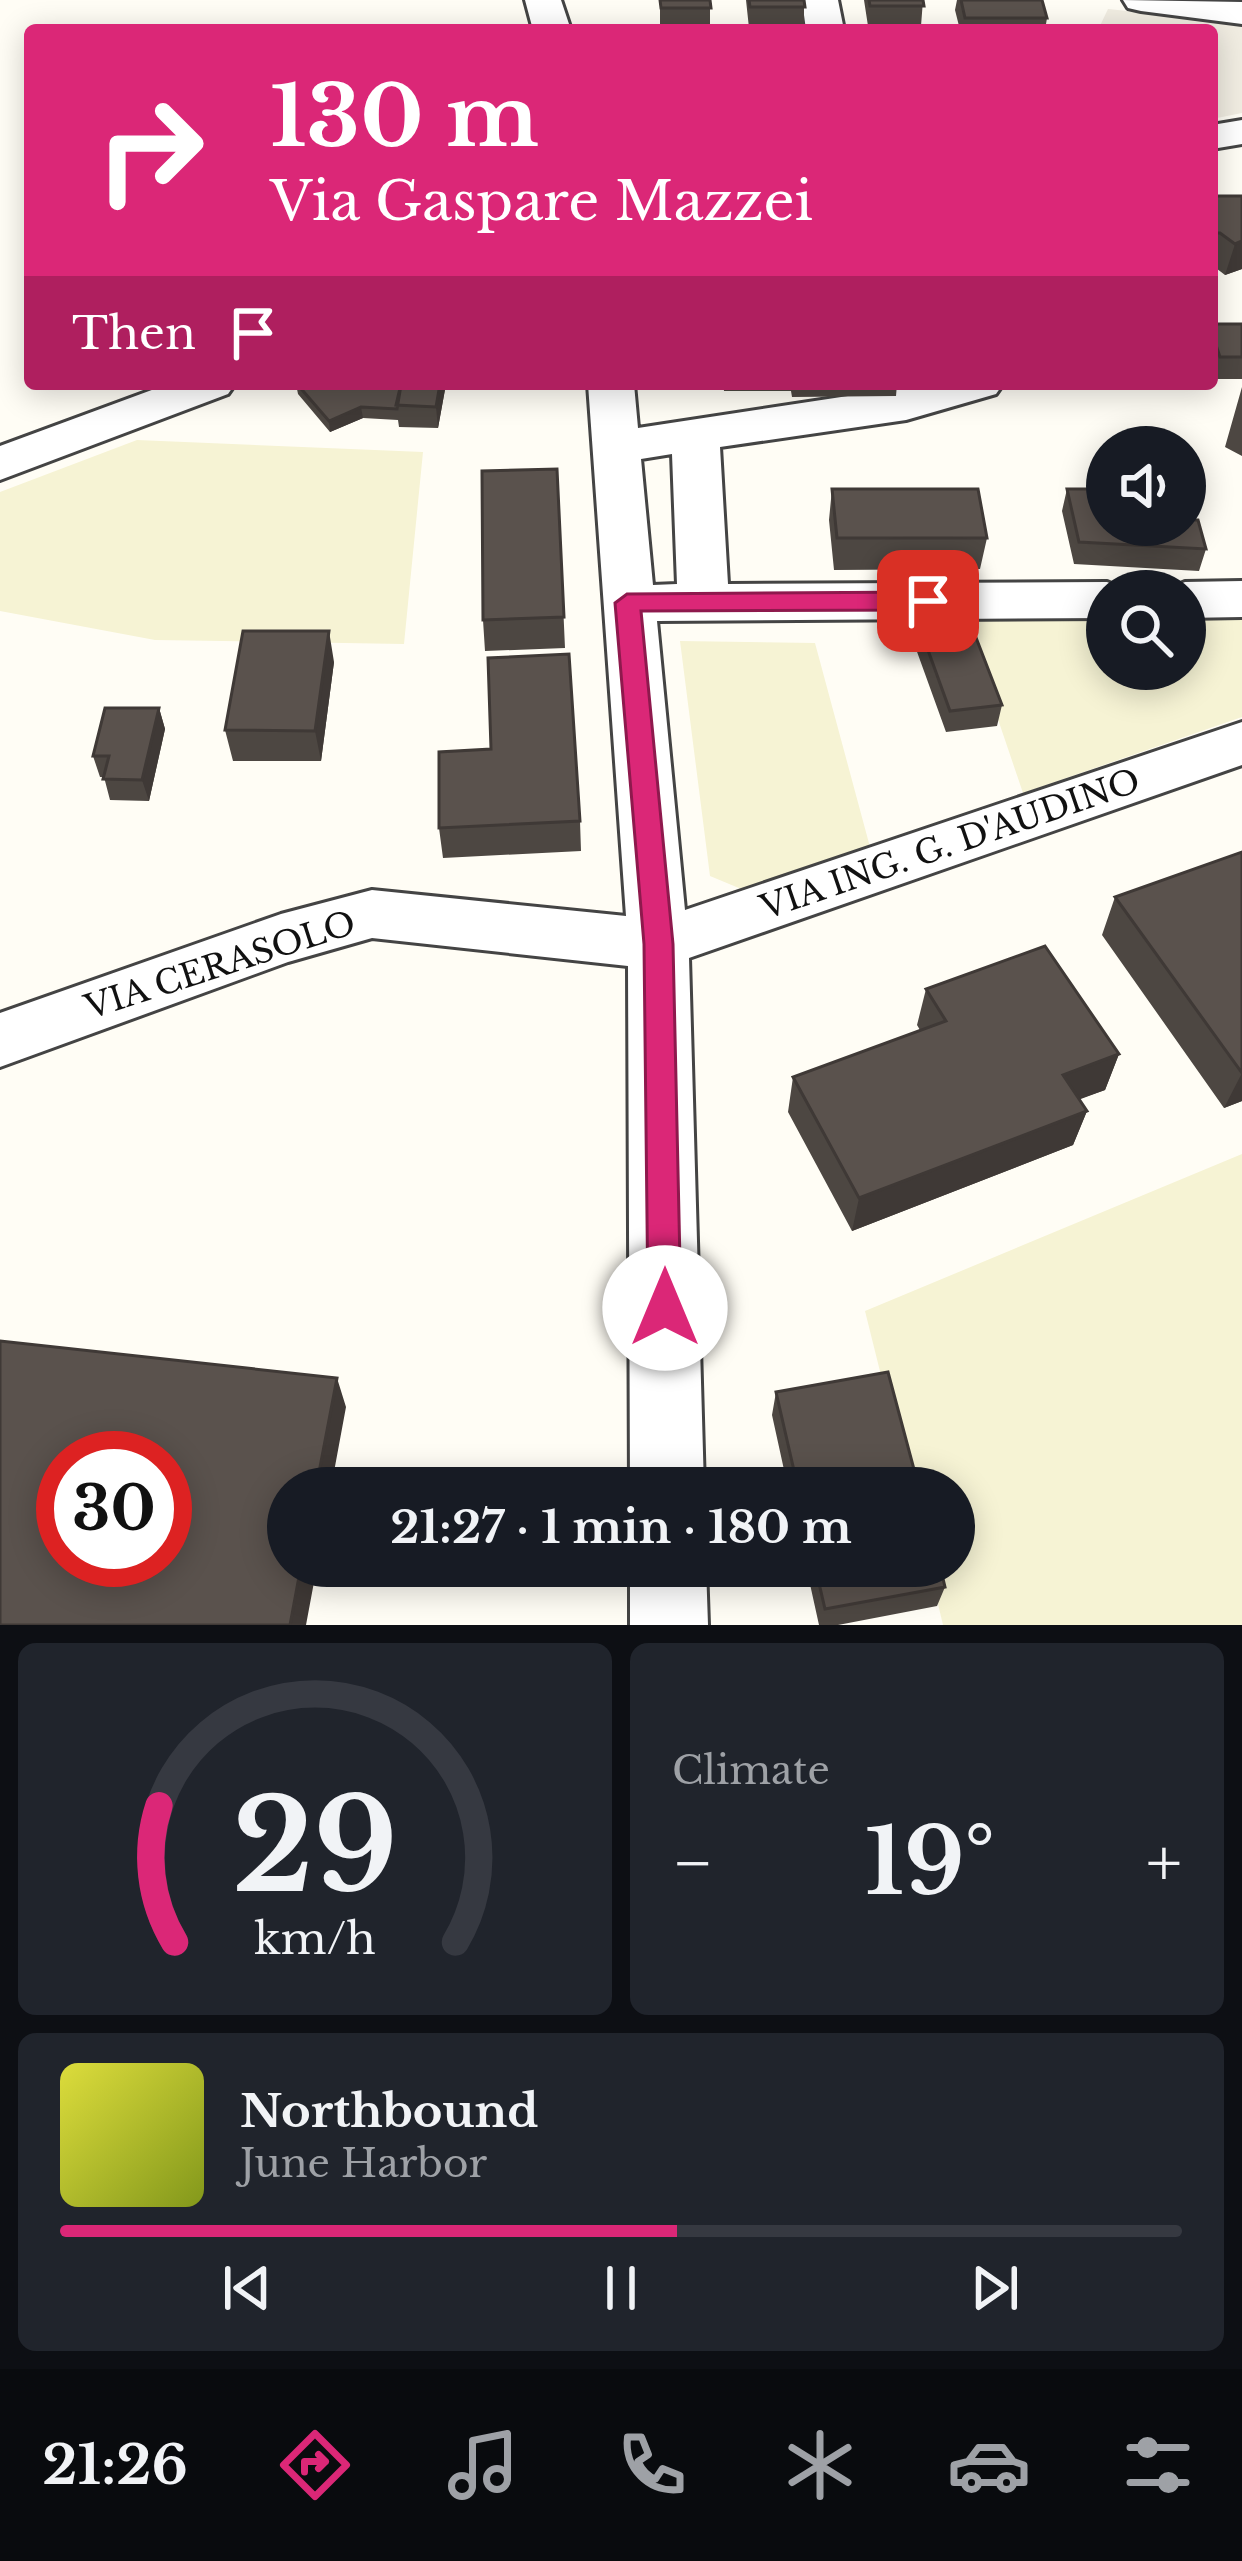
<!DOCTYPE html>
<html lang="en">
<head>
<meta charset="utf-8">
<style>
	body { margin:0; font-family:"Libre Baskerville",serif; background:#20242c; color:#f1f3f6; height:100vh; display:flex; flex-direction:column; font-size:45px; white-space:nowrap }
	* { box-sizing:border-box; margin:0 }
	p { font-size:39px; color:#9ea1a6 }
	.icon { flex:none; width:66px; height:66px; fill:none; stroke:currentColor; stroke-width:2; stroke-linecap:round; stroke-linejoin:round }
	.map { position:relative; height:1625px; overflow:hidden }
	.side { display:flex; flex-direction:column; gap:18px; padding:18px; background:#0d0f14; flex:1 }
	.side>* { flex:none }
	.banner { position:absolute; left:24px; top:24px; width:1194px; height:366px; border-radius:12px; box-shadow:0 6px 30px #0003; background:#db2777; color:#fff; overflow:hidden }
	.controls { position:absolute; left:1086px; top:426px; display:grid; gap:24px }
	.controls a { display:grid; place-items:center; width:120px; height:120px; border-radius:50%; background:#171b24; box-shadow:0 6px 30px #0003; font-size:60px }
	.speed { position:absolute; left:36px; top:1431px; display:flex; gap:24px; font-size:60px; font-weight:700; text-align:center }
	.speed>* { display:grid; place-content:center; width:156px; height:156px; border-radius:50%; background:#171b24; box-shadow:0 6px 30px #0003; line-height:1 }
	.speed .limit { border:18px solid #d22; background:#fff; color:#111 }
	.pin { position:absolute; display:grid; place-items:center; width:102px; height:102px; color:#fff; margin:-51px; border-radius:24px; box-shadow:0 6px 18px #0006 }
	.me { position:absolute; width:132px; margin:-66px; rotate:0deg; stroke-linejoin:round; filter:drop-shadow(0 0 9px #0008) }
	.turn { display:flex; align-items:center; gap:42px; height:252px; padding:0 48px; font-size:54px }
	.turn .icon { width:156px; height:156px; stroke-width:2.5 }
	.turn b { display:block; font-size:84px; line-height:102px }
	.then { display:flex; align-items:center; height:114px; padding:0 48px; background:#0003; gap:24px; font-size:45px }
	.big { font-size:90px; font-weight:700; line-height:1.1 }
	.side .widget { flex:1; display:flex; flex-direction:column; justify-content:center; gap:18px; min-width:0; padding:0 42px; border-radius:18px; background:#20242c }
	.side .dial { align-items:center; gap:0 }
	.dial svg { height:312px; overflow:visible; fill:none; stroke:#363941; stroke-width:7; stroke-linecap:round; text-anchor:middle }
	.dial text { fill:#f1f3f6; stroke:none }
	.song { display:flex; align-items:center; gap:36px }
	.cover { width:144px; height:144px; border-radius:18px; background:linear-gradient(135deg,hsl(60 70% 55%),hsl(70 70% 35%)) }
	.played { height:12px; border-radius:6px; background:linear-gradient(90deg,#db2777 55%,#363941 55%) }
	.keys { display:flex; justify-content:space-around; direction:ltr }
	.heat { display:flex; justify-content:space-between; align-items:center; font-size:66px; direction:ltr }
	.side .tiles { flex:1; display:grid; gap:18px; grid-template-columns:1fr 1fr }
	.widget:last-child { grid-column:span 2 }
	.trip { position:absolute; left:267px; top:1467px; width:708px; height:120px; border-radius:60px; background:#171b24; box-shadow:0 6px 30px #0003; font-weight:700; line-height:120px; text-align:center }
	.tab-bar { display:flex; height:192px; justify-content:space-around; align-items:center; background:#090b0e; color:#9ea1a6 }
	.tab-bar .icon { width:84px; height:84px }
	.tab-bar .active { color:#db2777 }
	.tab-bar b { font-size:54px; color:#f1f3f6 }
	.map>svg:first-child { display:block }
	.farmland { fill:#f6f3d4 }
	.plaza { fill:#f1ede2 }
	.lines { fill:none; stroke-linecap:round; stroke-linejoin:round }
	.minor-casing { stroke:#444; stroke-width:6 }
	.minor { fill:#fff; fill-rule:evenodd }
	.wall { fill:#4d4742 }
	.shaded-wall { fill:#3f3936 }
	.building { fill:#5a524d; stroke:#3f3936; stroke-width:3; fill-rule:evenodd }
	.route { fill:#db2777; stroke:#8e194d; stroke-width:3 }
	.labels { text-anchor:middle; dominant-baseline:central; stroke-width:12; stroke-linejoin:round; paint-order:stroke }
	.street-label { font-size:33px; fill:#111; stroke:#fff }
</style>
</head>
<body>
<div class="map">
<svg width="1242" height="1625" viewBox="0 0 1242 1625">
	<rect width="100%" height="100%" fill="#fffdf5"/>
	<path class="farmland" d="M 137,440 L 423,452 L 404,644 L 155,640 L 0,611 L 0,492 Z
		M 1242,618 L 1242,717 L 1023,793 L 964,619 L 1107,619 L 1107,669 L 1185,669 L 1185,619 Z
		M 680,641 L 815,643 L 870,847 L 746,891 L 710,876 Z
		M 1242,1154 L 1242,1625 L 943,1625 L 929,1566 L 954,1566 L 954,1488 L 909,1488 L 865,1311 Z"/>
	<path class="plaza" d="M 1108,9 L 1242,23 L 1242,113 L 1212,119 L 1212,30 L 1098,30 Z"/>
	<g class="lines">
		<defs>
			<path id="minor" d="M 525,0 L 561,0 L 571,30 L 533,30 Z
				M 802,0 L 838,0 L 844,30 L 806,30 Z
				M 1123,0 L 1242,2 L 1242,24 L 1141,11 L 1128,8 Z
				M 1242,120 L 1242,144 L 1212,149 L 1212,125 Z
				M 168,384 L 235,384 L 228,394 L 0,480 L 0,446 Z
				M 588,384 L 634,384 L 638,428 L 927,384 L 1003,384 L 996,394 L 906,420 L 720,447 L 728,584 L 1107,582 L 1128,591 L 1107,591 L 1107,618 L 657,621 L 685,910 L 1242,722 L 1242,765 L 689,958 L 704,1488 L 630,1488 L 628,966 L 372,938 L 288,962 L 0,1067 L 0,1013 L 281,914 L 372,890 L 626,916 ZM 672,454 L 677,584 L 653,585 L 641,459 Z
				M 1242,581 L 1242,617 L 1185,618 L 1185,591 L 1164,591 L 1185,582 Z
				M 630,1566 L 706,1566 L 708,1625 L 630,1625 Z"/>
		</defs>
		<use href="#minor" class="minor-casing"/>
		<use href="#minor" class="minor"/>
	</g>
	<path class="wall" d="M 660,0 L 710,0 L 710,29 L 660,29 Z
		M 746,0 L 804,0 L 804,28 L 749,28 Z
		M 864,0 L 923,0 L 921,26 L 868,26 Z
		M 957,0 L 1042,0 L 1047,18 L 1045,30 L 960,30 L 955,10 Z
		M 1212,196 L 1242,196 L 1242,269 L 1225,275 L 1212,265 Z
		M 1212,324 L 1242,324 L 1242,379 L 1213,379 Z
		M 296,384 L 446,384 L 438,428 L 399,427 L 398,420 L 363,418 L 330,432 L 298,394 Z
		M 723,384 L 897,384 L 896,396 L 792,397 L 791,391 L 724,391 Z
		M 1242,387 L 1242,456 L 1225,447 Z
		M 557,469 L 565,648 L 485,651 L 483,620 Z
		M 832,489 L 987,538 L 980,569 L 834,570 L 829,520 Z
		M 1067,489 L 1206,549 L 1199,571 L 1074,564 L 1062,511 Z
		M 920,628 L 1002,705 L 997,726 L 946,732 L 916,649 Z
		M 334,662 L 321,761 L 233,761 L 225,730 Z
		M 159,708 L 165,729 L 149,801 L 110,800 L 104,777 L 100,777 L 93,756 Z
		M 580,821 L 581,851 L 443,858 L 439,828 Z
		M 1242,852 L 1242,1101 L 1224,1108 L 1102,935 L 1115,897 Z
		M 926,989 L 1119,1054 L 1105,1090 L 1079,1099 L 1087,1111 L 1073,1145 L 852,1231 L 788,1112 L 793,1077 L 920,1030 L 917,1025 Z
		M 776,1392 L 919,1488 L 788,1488 L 772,1415 Z
		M 806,1566 L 940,1566 L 945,1587 L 937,1606 L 838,1625 L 819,1625 Z"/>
	<path class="shaded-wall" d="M 1242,241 L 1242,269 L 1225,275 L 1235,244 Z
		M 440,384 L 446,384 L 438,428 L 436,407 Z
		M 361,407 L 363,418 L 330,432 L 329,421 Z
		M 329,631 L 334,662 L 321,761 L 315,731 Z
		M 159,708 L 165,729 L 149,801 L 142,780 Z
		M 1119,1054 L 1105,1090 L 1051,1110 L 1063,1075 Z
		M 1242,1073 L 1242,1101 L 1224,1108 Z
		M 1087,1111 L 1073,1145 L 852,1231 L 859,1198 Z
		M 337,1378 L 346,1407 L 331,1488 L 316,1488 Z
		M 301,1566 L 317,1566 L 306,1625 L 290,1625 Z"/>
	<path class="building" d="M 660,0 L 710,0 L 711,8 L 661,8 Z
		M 749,0 L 804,0 L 805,7 L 750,7 Z
		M 869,0 L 923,0 L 924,6 L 870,6 Z
		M 961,0 L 1042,0 L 1047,18 L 965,18 Z
		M 1212,196 L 1242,196 L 1242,241 L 1235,244 L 1220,233 L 1212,233 Z
		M 1212,324 L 1242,324 L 1242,357 L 1220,357 L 1212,333 Z
		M 297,384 L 390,384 L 401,385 L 397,409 L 361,407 L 329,421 Z
		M 401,384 L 440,384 L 436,407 L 396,405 Z
		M 557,469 L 564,617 L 483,620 L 482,471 Z
		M 832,489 L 978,489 L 987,538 L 837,538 Z
		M 1067,489 L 1107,489 L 1107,525 L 1185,525 L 1185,520 L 1198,520 L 1206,549 L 1079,542 Z
		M 970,622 L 1002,705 L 950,711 L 920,628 Z
		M 243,631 L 329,631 L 315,731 L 225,730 Z
		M 569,654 L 580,821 L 439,828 L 439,752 L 491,749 L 488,658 Z
		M 105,708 L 159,708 L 142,780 L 103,779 L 109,756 L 93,756 Z
		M 1242,852 L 1242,1073 L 1115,897 Z
		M 1045,946 L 1119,1054 L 1063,1075 L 1087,1111 L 859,1198 L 793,1077 L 946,1021 L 926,989 Z
		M 0,1341 L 337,1378 L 316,1488 L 288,1488 L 288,1566 L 301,1566 L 290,1625 L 0,1625 ZM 63,1458 L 165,1458 L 165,1560 L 63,1560 Z
		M 888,1372 L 919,1488 L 798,1488 L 776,1392 Z
		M 815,1566 L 940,1566 L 945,1587 L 825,1609 Z"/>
	<path class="route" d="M 928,592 L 940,601 L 928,610 L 641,611 L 673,944 L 681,1308 L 677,1319 L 665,1324 L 653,1319 L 648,1308 L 644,944 L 615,603 L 627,594 Z"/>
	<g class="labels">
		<g class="street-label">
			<text transform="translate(950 844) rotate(-19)">VIA ING. G. D'AUDINO</text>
			<text transform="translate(220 965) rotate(-18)">VIA CERASOLO</text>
		</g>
	</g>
</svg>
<div class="controls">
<a><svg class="icon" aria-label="sound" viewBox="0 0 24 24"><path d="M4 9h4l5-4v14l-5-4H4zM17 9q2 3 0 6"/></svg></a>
<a><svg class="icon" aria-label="search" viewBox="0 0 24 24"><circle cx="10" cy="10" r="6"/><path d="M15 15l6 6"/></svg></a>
</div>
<div class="speed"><div class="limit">30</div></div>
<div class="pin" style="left:928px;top:601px;background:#d93025"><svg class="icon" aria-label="arrive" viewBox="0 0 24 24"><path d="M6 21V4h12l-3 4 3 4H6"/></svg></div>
<svg class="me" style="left:665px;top:1308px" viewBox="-20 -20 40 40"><circle r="19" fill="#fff"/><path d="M0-13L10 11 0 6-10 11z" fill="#db2777"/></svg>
<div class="trip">21:27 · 1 min · 180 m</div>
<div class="banner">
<div class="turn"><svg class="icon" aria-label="right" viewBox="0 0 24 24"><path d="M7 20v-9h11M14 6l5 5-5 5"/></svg><div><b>130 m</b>Via Gaspare Mazzei</div></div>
<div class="then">Then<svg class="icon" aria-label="arrive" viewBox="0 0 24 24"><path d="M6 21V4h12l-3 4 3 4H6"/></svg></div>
</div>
</div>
<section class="side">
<div class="tiles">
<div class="widget dial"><svg viewBox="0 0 100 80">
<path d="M14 69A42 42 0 1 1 86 69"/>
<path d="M14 69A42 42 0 0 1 10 34" stroke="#db2777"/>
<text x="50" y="56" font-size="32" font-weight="700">29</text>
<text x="50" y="72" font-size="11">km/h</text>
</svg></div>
<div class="widget"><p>Climate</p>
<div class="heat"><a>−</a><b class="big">19°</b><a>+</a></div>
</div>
<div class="widget">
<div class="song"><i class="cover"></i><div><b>Northbound</b><p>June Harbor</p></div></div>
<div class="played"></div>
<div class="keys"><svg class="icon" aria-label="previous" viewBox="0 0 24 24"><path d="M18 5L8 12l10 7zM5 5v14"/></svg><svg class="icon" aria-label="pause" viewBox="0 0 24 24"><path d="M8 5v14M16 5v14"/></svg><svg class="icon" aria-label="next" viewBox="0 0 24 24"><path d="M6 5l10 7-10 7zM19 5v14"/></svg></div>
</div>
</div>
</section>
<nav class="tab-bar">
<b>21:26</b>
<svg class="icon active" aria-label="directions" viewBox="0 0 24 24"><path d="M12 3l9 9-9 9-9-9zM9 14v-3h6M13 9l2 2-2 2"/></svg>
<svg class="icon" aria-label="music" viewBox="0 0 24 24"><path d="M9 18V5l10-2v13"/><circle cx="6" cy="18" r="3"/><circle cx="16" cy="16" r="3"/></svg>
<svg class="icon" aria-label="phone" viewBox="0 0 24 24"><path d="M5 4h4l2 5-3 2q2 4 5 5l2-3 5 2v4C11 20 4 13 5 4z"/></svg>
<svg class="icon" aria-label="climate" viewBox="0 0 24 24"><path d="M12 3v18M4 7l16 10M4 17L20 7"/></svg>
<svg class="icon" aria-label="car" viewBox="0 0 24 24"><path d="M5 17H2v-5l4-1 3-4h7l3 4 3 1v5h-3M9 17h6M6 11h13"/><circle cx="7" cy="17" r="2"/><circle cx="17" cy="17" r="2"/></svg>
<svg class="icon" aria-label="filters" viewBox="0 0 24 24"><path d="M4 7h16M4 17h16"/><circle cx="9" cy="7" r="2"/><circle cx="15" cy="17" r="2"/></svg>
</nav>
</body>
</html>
